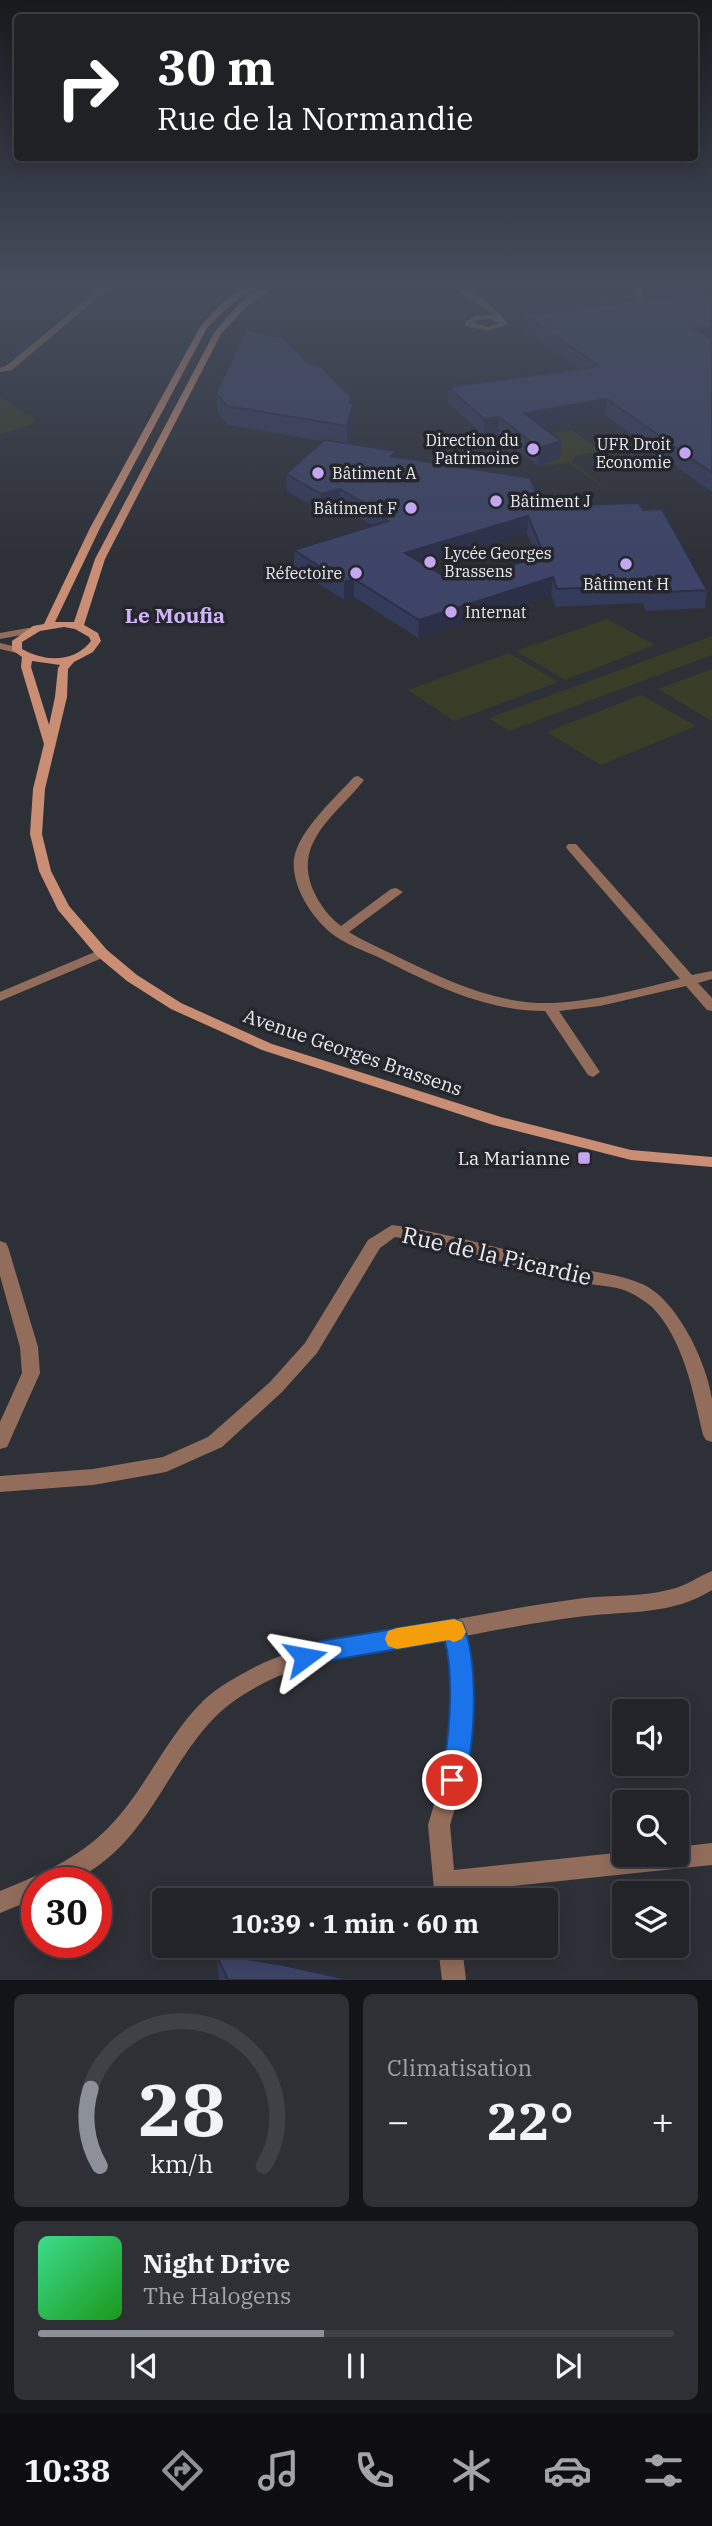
<!DOCTYPE html>
<html lang="fr">
<head>
<meta charset="utf-8">
<style>
	body { margin:0; font-family:"IBM Plex Serif",serif; background:#2e3035; color:#f1f3f6; height:100vh; display:flex; flex-direction:column; font-size:26px; white-space:nowrap }
	* { box-sizing:border-box; margin:0 }
	p { font-size:23px; color:#a2a4a8 }
	.icon { flex:none; width:38px; height:38px; fill:none; stroke:currentColor; stroke-width:2; stroke-linecap:round; stroke-linejoin:round }
	.map { position:relative; height:1980px; overflow:hidden }
	.drawer { display:flex; flex-direction:column; gap:14px; padding:14px; background:#131417; flex:1 }
	.drawer>* { flex:none }
	.hud { position:absolute; left:14px; top:14px; width:684px; height:147px; border-radius:7px; box-shadow:0 4px 18px #0003,0 0 0 2px #3f4146; background:#202124; color:#fff; overflow:hidden }
	.buttons { position:absolute; left:612px; top:1699px; display:grid; gap:14px }
	.buttons a { display:grid; place-items:center; width:77px; height:77px; border-radius:7px; background:#222429; box-shadow:0 4px 18px #0003,0 0 0 2px #3f4146; font-size:35px }
	.speed { position:absolute; left:21px; top:1867px; display:flex; gap:14px; font-size:35px; font-weight:700; text-align:center }
	.speed>* { display:grid; place-content:center; width:91px; height:91px; border-radius:50%; background:#222429; box-shadow:0 4px 18px #0003,0 0 0 2px #3f4146; line-height:1 }
	.speed .limit { border:10px solid #d22; background:#fff; color:#111 }
	.pin { position:absolute; display:grid; place-items:center; width:60px; height:60px; color:#fff; margin:-30px; border:4px solid #fff; border-radius:50%; box-shadow:0 2px 7px #0007 }
	.me { position:absolute; width:77px; margin:-38px; rotate:77deg; stroke-linejoin:round; filter:drop-shadow(0 0 5px #0008) }
	.turn { display:flex; align-items:center; gap:24px; height:147px; padding:0 28px; font-size:32px }
	.turn .icon { width:91px; height:91px; stroke-width:2.5 }
	.turn b { display:block; font-size:49px; line-height:60px }
	.big { font-size:52px; font-weight:800; line-height:1.1 }
	.drawer .widget { flex:1; display:flex; flex-direction:column; justify-content:center; gap:10px; min-width:0; padding:0 24px; border-radius:10px; background:#2e3035 }
	.drawer .dial { align-items:center; gap:0 }
	.dial svg { height:182px; overflow:visible; fill:none; stroke:#3f4146; stroke-width:7; stroke-linecap:round; text-anchor:middle }
	.dial text { fill:#f1f3f6; stroke:none }
	.song { display:flex; align-items:center; gap:21px }
	.cover { width:84px; height:84px; border-radius:10px; background:linear-gradient(135deg,hsl(150 70% 55%),hsl(120 70% 35%)) }
	.played { height:7px; border-radius:4px; background:linear-gradient(90deg,#8c9099 45%,#3f4146 45%) }
	.keys { display:flex; justify-content:space-around; direction:ltr }
	.heat { display:flex; justify-content:space-between; align-items:center; font-size:38px; direction:ltr }
	.drawer .tiles { flex:1; display:grid; gap:14px; grid-template-columns:1fr 1fr }
	.widget:last-child { grid-column:span 2 }
	.trip { position:absolute; left:152px; top:1888px; width:406px; height:70px; border-radius:7px; background:#222429; box-shadow:0 4px 18px #0003,0 0 0 2px #3f4146; font-weight:800; line-height:70px; text-align:center }
	.tabs { display:flex; height:112px; justify-content:space-around; align-items:center; background:#0e0e10; color:#a2a4a8 }
	.tabs .icon { width:49px; height:49px }
	.tabs .on { color:#8c9099 }
	.tabs b { font-size:32px; color:#f1f3f6 }
	.map>svg:first-child { display:block }
	.green { fill:#393d27 }
	.lines { fill:none; stroke-linecap:round; stroke-linejoin:round }
	.street { fill:#926d5c; fill-rule:evenodd }
	.secondary { fill:#c98e73; fill-rule:evenodd }
	.wall { fill:#343a59; fill-rule:evenodd }
	.shaded-wall { fill:#2b3048 }
	.building { fill:#3d4467; stroke:#2b3048; stroke-width:2; fill-rule:evenodd }
	.route { fill:#1a73e8; stroke:#114b97; stroke-width:2 }
	.slow { fill:#f59e0b }
	.poi-dot { fill:#c3a7f2; stroke:#24262c; stroke-width:2.5 }
	.labels { text-anchor:middle; dominant-baseline:central; stroke-width:7; stroke-linejoin:round; paint-order:stroke }
	.far-poi-label { font-size:16px; fill:#eaebf0; stroke:#24262c; text-anchor:end }
	.street-label { font-size:19px; fill:#eaebf0; stroke:#24262c }
	.poi-label { font-size:19px; fill:#eaebf0; stroke:#24262c; text-anchor:end }
	.far-district-label { font-size:21px; font-weight:bold; fill:#cfb5fb; stroke:#24262c }
	.near-street-label { font-size:23px; fill:#eaebf0; stroke:#24262c }
</style>
</head>
<body>
<div class="map">
<svg width="712" height="1980" viewBox="0 0 712 1980">
	<rect width="100%" height="100%" fill="#2e3037"/>
	<path class="green" d="M 0,397 L 35,419 L 32,425 L 0,434 Z
		M 572,430 L 600,451 L 575,456 L 572,462 L 612,493 L 568,462 L 548,466 L 534,462 L 532,437 Z
		M 607,619 L 655,645 L 565,680 L 516,651 Z
		M 712,636 L 712,655 L 509,731 L 489,718 Z
		M 509,653 L 558,682 L 454,721 L 408,690 Z
		M 712,669 L 712,721 L 658,689 Z
		M 641,695 L 696,726 L 601,765 L 547,732 Z"/>
	<g class="lines">
		<path class="street" d="M 102,287 L 110,287 L 12,370 L 0,372 L 0,368 L 6,366 Z
			M 452,287 C 473,287 497,309 508,324 L 488,331 L 465,326 L 465,322 L 475,316 L 494,315 ZM 490,319 L 500,323 L 488,327 L 474,323 L 477,320 Z
			M 632,287 L 640,287 L 644,299 L 638,299 Z
			M 28,628 L 32,629 L 32,633 L 0,639 L 0,633 Z
			M 0,643 L 21,648 L 22,650 L 17,653 L 0,649 Z
			M 358,776 L 364,780 C 337,815 291,842 314,892 C 320,905 329,917 341,926 L 391,889 L 396,888 L 403,892 L 349,932 C 363,941 378,947 392,954 C 443,979 495,1005 554,1003 C 596,1001 639,989 680,979 L 568,850 L 566,847 L 568,844 L 576,844 L 692,975 L 712,971 L 712,979 L 698,983 L 712,998 L 712,1011 L 707,1010 L 686,986 L 600,1006 L 559,1011 L 600,1072 L 593,1077 L 588,1075 L 545,1011 C 485,1011 431,984 378,957 C 364,951 348,945 335,936 C 313,920 291,887 294,859 C 298,831 335,798 354,777 Z
			M 102,949 L 107,950 L 109,953 L 107,956 L 0,1001 L 0,992 Z
			M 392,1225 C 447,1233 500,1248 554,1263 C 583,1272 615,1272 642,1284 C 677,1299 707,1363 712,1399 C 712,1413 712,1429 712,1442 L 706,1440 L 703,1435 C 693,1392 684,1340 652,1307 C 644,1300 634,1294 624,1290 C 608,1285 589,1285 572,1281 C 513,1266 456,1246 395,1237 L 380,1248 L 317,1353 L 282,1392 L 222,1447 L 166,1472 L 93,1485 L 0,1492 L 0,1476 L 93,1469 L 163,1457 L 208,1437 L 270,1382 L 305,1343 L 368,1240 Z
			M 0,1241 L 6,1243 L 8,1247 L 38,1347 L 40,1373 L 7,1447 L 0,1449 L 0,1422 L 22,1373 L 20,1347 L 0,1276 Z
			M 712,1571 L 712,1590 C 673,1615 628,1611 585,1616 C 545,1621 505,1628 466,1636 L 471,1659 L 470,1757 L 450,1825 L 454,1870 L 625,1852 L 625,1855 L 677,1855 L 677,1847 L 712,1843 L 712,1865 L 457,1892 L 457,1900 L 435,1900 L 428,1825 L 448,1757 L 451,1659 L 446,1639 C 373,1652 297,1656 234,1701 C 175,1743 158,1827 92,1870 C 85,1875 76,1882 69,1883 C 59,1885 47,1883 37,1883 L 37,1898 L 0,1913 L 0,1891 C 39,1875 78,1859 109,1827 C 146,1789 166,1737 204,1700 C 218,1687 236,1677 253,1668 C 308,1640 367,1635 427,1625 C 479,1615 531,1605 584,1598 C 612,1595 641,1597 668,1590 C 685,1587 697,1577 712,1571 Z
			M 438,1946 L 462,1946 L 466,1980 L 442,1980 Z"/>
		<path class="secondary" d="M 245,287 L 254,287 L 226,309 L 207,328 L 100,528 L 55,622 L 74,622 L 95,559 L 214,333 C 228,316 249,287 274,287 L 247,306 L 221,334 L 105,559 L 84,625 L 98,633 L 101,641 L 93,652 L 74,662 L 68,669 L 67,697 L 45,789 L 42,834 L 51,871 L 69,906 L 107,950 L 137,975 L 181,1003 L 272,1044 L 501,1117 L 631,1150 L 712,1157 L 712,1167 L 631,1160 L 493,1125 L 262,1050 L 171,1009 L 127,981 L 97,956 L 58,910 L 39,871 L 30,834 L 33,789 L 44,744 L 21,667 L 22,657 L 12,650 L 12,641 L 33,626 L 44,624 L 90,528 L 200,327 L 220,305 ZM 64,627 L 75,629 L 89,637 L 91,641 C 74,663 45,662 22,649 L 22,642 L 40,631 ZM 32,661 L 60,665 L 58,668 L 55,697 L 49,725 L 31,667 Z"/>
	</g>
	<path class="wall" d="M 645,287 L 692,287 L 712,301 L 712,492 L 605,415 L 542,427 L 560,458 L 538,466 L 498,434 L 484,436 L 448,403 L 448,387 L 578,369 L 525,330 L 525,315 L 654,299 L 644,292 Z
		M 309,363 L 351,397 L 353,424 L 348,443 L 397,457 L 542,506 L 643,510 L 707,590 L 705,608 L 646,611 L 642,603 L 556,607 L 551,595 L 418,638 L 354,597 L 344,600 L 294,568 L 294,550 L 373,526 L 340,506 L 321,511 L 287,491 L 286,474 L 322,441 L 228,425 L 217,412 L 216,393 ZM 527,533 L 537,558 L 489,572 L 449,579 L 424,564 Z
		M 216,1954 L 351,1980 L 219,1980 Z"/>
	<path class="shaded-wall" d="M 712,327 L 712,342 L 695,329 Z
		M 351,397 L 351,412 L 353,405 L 353,424 L 347,445 L 347,426 Z
		M 607,399 L 605,415 L 523,430 L 524,413 Z
		M 499,417 L 498,434 L 484,436 L 484,419 Z
		M 561,441 L 560,458 L 538,466 L 539,448 Z
		M 340,489 L 340,506 L 321,511 L 321,494 Z
		M 528,516 L 527,533 L 405,570 L 405,553 Z
		M 553,577 L 551,595 L 418,638 L 419,620 Z
		M 354,579 L 354,597 L 344,600 L 344,582 Z"/>
	<path class="building" d="M 661,287 L 692,287 L 712,301 L 712,327 L 695,329 L 712,339 L 712,473 L 607,399 L 524,413 L 561,441 L 539,448 L 499,417 L 484,419 L 448,387 L 599,366 L 525,315 L 674,296 Z
		M 246,329 L 283,338 L 309,363 L 322,367 L 351,397 L 350,402 L 353,405 L 347,426 L 227,406 L 216,393 Z
		M 324,440 L 397,451 L 391,456 L 530,478 L 542,506 L 639,503 L 643,510 L 662,509 L 707,590 L 648,593 L 644,585 L 557,589 L 553,577 L 419,620 L 354,579 L 344,582 L 294,550 L 388,521 L 383,518 L 388,517 L 340,489 L 321,494 L 286,474 ZM 528,516 L 544,555 L 489,572 L 484,569 L 449,579 L 405,553 Z
		M 216,1954 L 283,1965 L 351,1980 L 228,1980 Z"/>
	<linearGradient id="sky" x2="0" y2="1"><stop stop-color="#191a1e"/><stop offset="0.51" stop-color="#464e5e"/><stop offset="1" stop-color="#464e5e" stop-opacity="0"/></linearGradient>
	<rect width="712" height="564" fill="url(#sky)"/>
	<path class="route" d="M 454,1619 L 462,1622 C 479,1659 477,1751 461,1788 L 452,1792 L 443,1788 L 440,1780 C 450,1744 454,1677 445,1641 L 321,1662 L 305,1667 L 297,1664 L 293,1657 L 297,1649 L 321,1641 Z"/>
	<path class="slow" d="M 454,1619 L 462,1622 L 466,1632 L 462,1639 L 454,1642 L 449,1640 L 397,1649 L 388,1646 L 385,1639 L 388,1631 L 397,1628 Z"/>
	<g class="poi-dot">
		<circle cx="533" cy="449" r="7"/>
		<circle cx="685" cy="453" r="7"/>
		<circle cx="318" cy="473" r="7"/>
		<circle cx="496" cy="501" r="7"/>
		<circle cx="411" cy="508" r="7"/>
		<circle cx="430" cy="562" r="7"/>
		<circle cx="626" cy="564" r="7"/>
		<circle cx="356" cy="573" r="7"/>
		<circle cx="451" cy="612" r="7"/>
		<rect x="577" y="1151" width="14" height="14" rx="3.5"/>
	</g>
	<g class="labels">
		<g class="far-poi-label">
			<text x="519" y="440">Direction du<tspan x="519" dy="18">Patrimoine</tspan></text>
			<text x="671" y="444">UFR Droit<tspan x="671" dy="18">Economie</tspan></text>
			<text x="332" y="473" text-anchor="start">Bâtiment A</text>
			<text x="510" y="501" text-anchor="start">Bâtiment J</text>
			<text x="397" y="508">Bâtiment F</text>
			<text x="444" y="553" text-anchor="start">Lycée Georges<tspan x="444" dy="18">Brassens</tspan></text>
			<text x="342" y="573">Réfectoire</text>
			<text x="626" y="584" text-anchor="middle">Bâtiment H</text>
			<text x="465" y="612" text-anchor="start">Internat</text>
		</g>
		<g class="street-label">
			<text transform="translate(353 1052) rotate(19)">Avenue Georges Brassens</text>
		</g>
		<g class="poi-label">
			<text x="570" y="1158">La Marianne</text>
		</g>
		<g class="far-district-label">
			<text x="175" y="615">Le Moufia</text>
		</g>
		<g class="near-street-label">
			<text transform="translate(497 1255) rotate(13)">Rue de la Picardie</text>
		</g>
	</g>
</svg>
<div class="buttons">
<a><svg class="icon" aria-label="sound" viewBox="0 0 24 24"><path d="M4 9h4l5-4v14l-5-4H4zM17 9q2 3 0 6"/></svg></a>
<a><svg class="icon" aria-label="search" viewBox="0 0 24 24"><circle cx="10" cy="10" r="6"/><path d="M15 15l6 6"/></svg></a>
<a><svg class="icon" aria-label="layers" viewBox="0 0 24 24"><path d="M12 4l9 5-9 5-9-5zM3 14l9 5 9-5"/></svg></a>
</div>
<div class="speed"><div class="limit">30</div></div>
<div class="pin" style="left:452px;top:1780px;background:#d93025"><svg class="icon" aria-label="arrive" viewBox="0 0 24 24"><path d="M6 21V4h12l-3 4 3 4H6"/></svg></div>
<svg class="me" style="left:305px;top:1657px" viewBox="-20 -20 40 40"><path d="M0-17L14 15 0 8-14 15z" fill="#1a73e8" stroke="#fff" stroke-width="4"/></svg>
<div class="trip">10:39 · 1 min · 60 m</div>
<div class="hud">
<div class="turn"><svg class="icon" aria-label="right" viewBox="0 0 24 24"><path d="M7 20v-9h11M14 6l5 5-5 5"/></svg><div><b>30 m</b>Rue de la Normandie</div></div>
</div>
</div>
<section class="drawer">
<div class="tiles">
<div class="widget dial"><svg viewBox="0 0 100 80">
<path d="M14 69A42 42 0 1 1 86 69"/>
<path d="M14 69A42 42 0 0 1 10 35" stroke="#8c9099"/>
<text x="50" y="56" font-size="32" font-weight="700">28</text>
<text x="50" y="72" font-size="11">km/h</text>
</svg></div>
<div class="widget"><p>Climatisation</p>
<div class="heat"><a>−</a><b class="big">22°</b><a>+</a></div>
</div>
<div class="widget">
<div class="song"><i class="cover"></i><div><b>Night Drive</b><p>The Halogens</p></div></div>
<div class="played"></div>
<div class="keys"><svg class="icon" aria-label="previous" viewBox="0 0 24 24"><path d="M18 5L8 12l10 7zM5 5v14"/></svg><svg class="icon" aria-label="pause" viewBox="0 0 24 24"><path d="M8 5v14M16 5v14"/></svg><svg class="icon" aria-label="next" viewBox="0 0 24 24"><path d="M6 5l10 7-10 7zM19 5v14"/></svg></div>
</div>
</div>
</section>
<nav class="tabs">
<b>10:38</b>
<svg class="icon on" aria-label="directions" viewBox="0 0 24 24"><path d="M12 3l9 9-9 9-9-9zM9 14v-3h6M13 9l2 2-2 2"/></svg>
<svg class="icon" aria-label="music" viewBox="0 0 24 24"><path d="M9 18V5l10-2v13"/><circle cx="6" cy="18" r="3"/><circle cx="16" cy="16" r="3"/></svg>
<svg class="icon" aria-label="phone" viewBox="0 0 24 24"><path d="M5 4h4l2 5-3 2q2 4 5 5l2-3 5 2v4C11 20 4 13 5 4z"/></svg>
<svg class="icon" aria-label="climate" viewBox="0 0 24 24"><path d="M12 3v18M4 7l16 10M4 17L20 7"/></svg>
<svg class="icon" aria-label="car" viewBox="0 0 24 24"><path d="M5 17H2v-5l4-1 3-4h7l3 4 3 1v5h-3M9 17h6M6 11h13"/><circle cx="7" cy="17" r="2"/><circle cx="17" cy="17" r="2"/></svg>
<svg class="icon" aria-label="filters" viewBox="0 0 24 24"><path d="M4 7h16M4 17h16"/><circle cx="9" cy="7" r="2"/><circle cx="15" cy="17" r="2"/></svg>
</nav>
</body>
</html>
